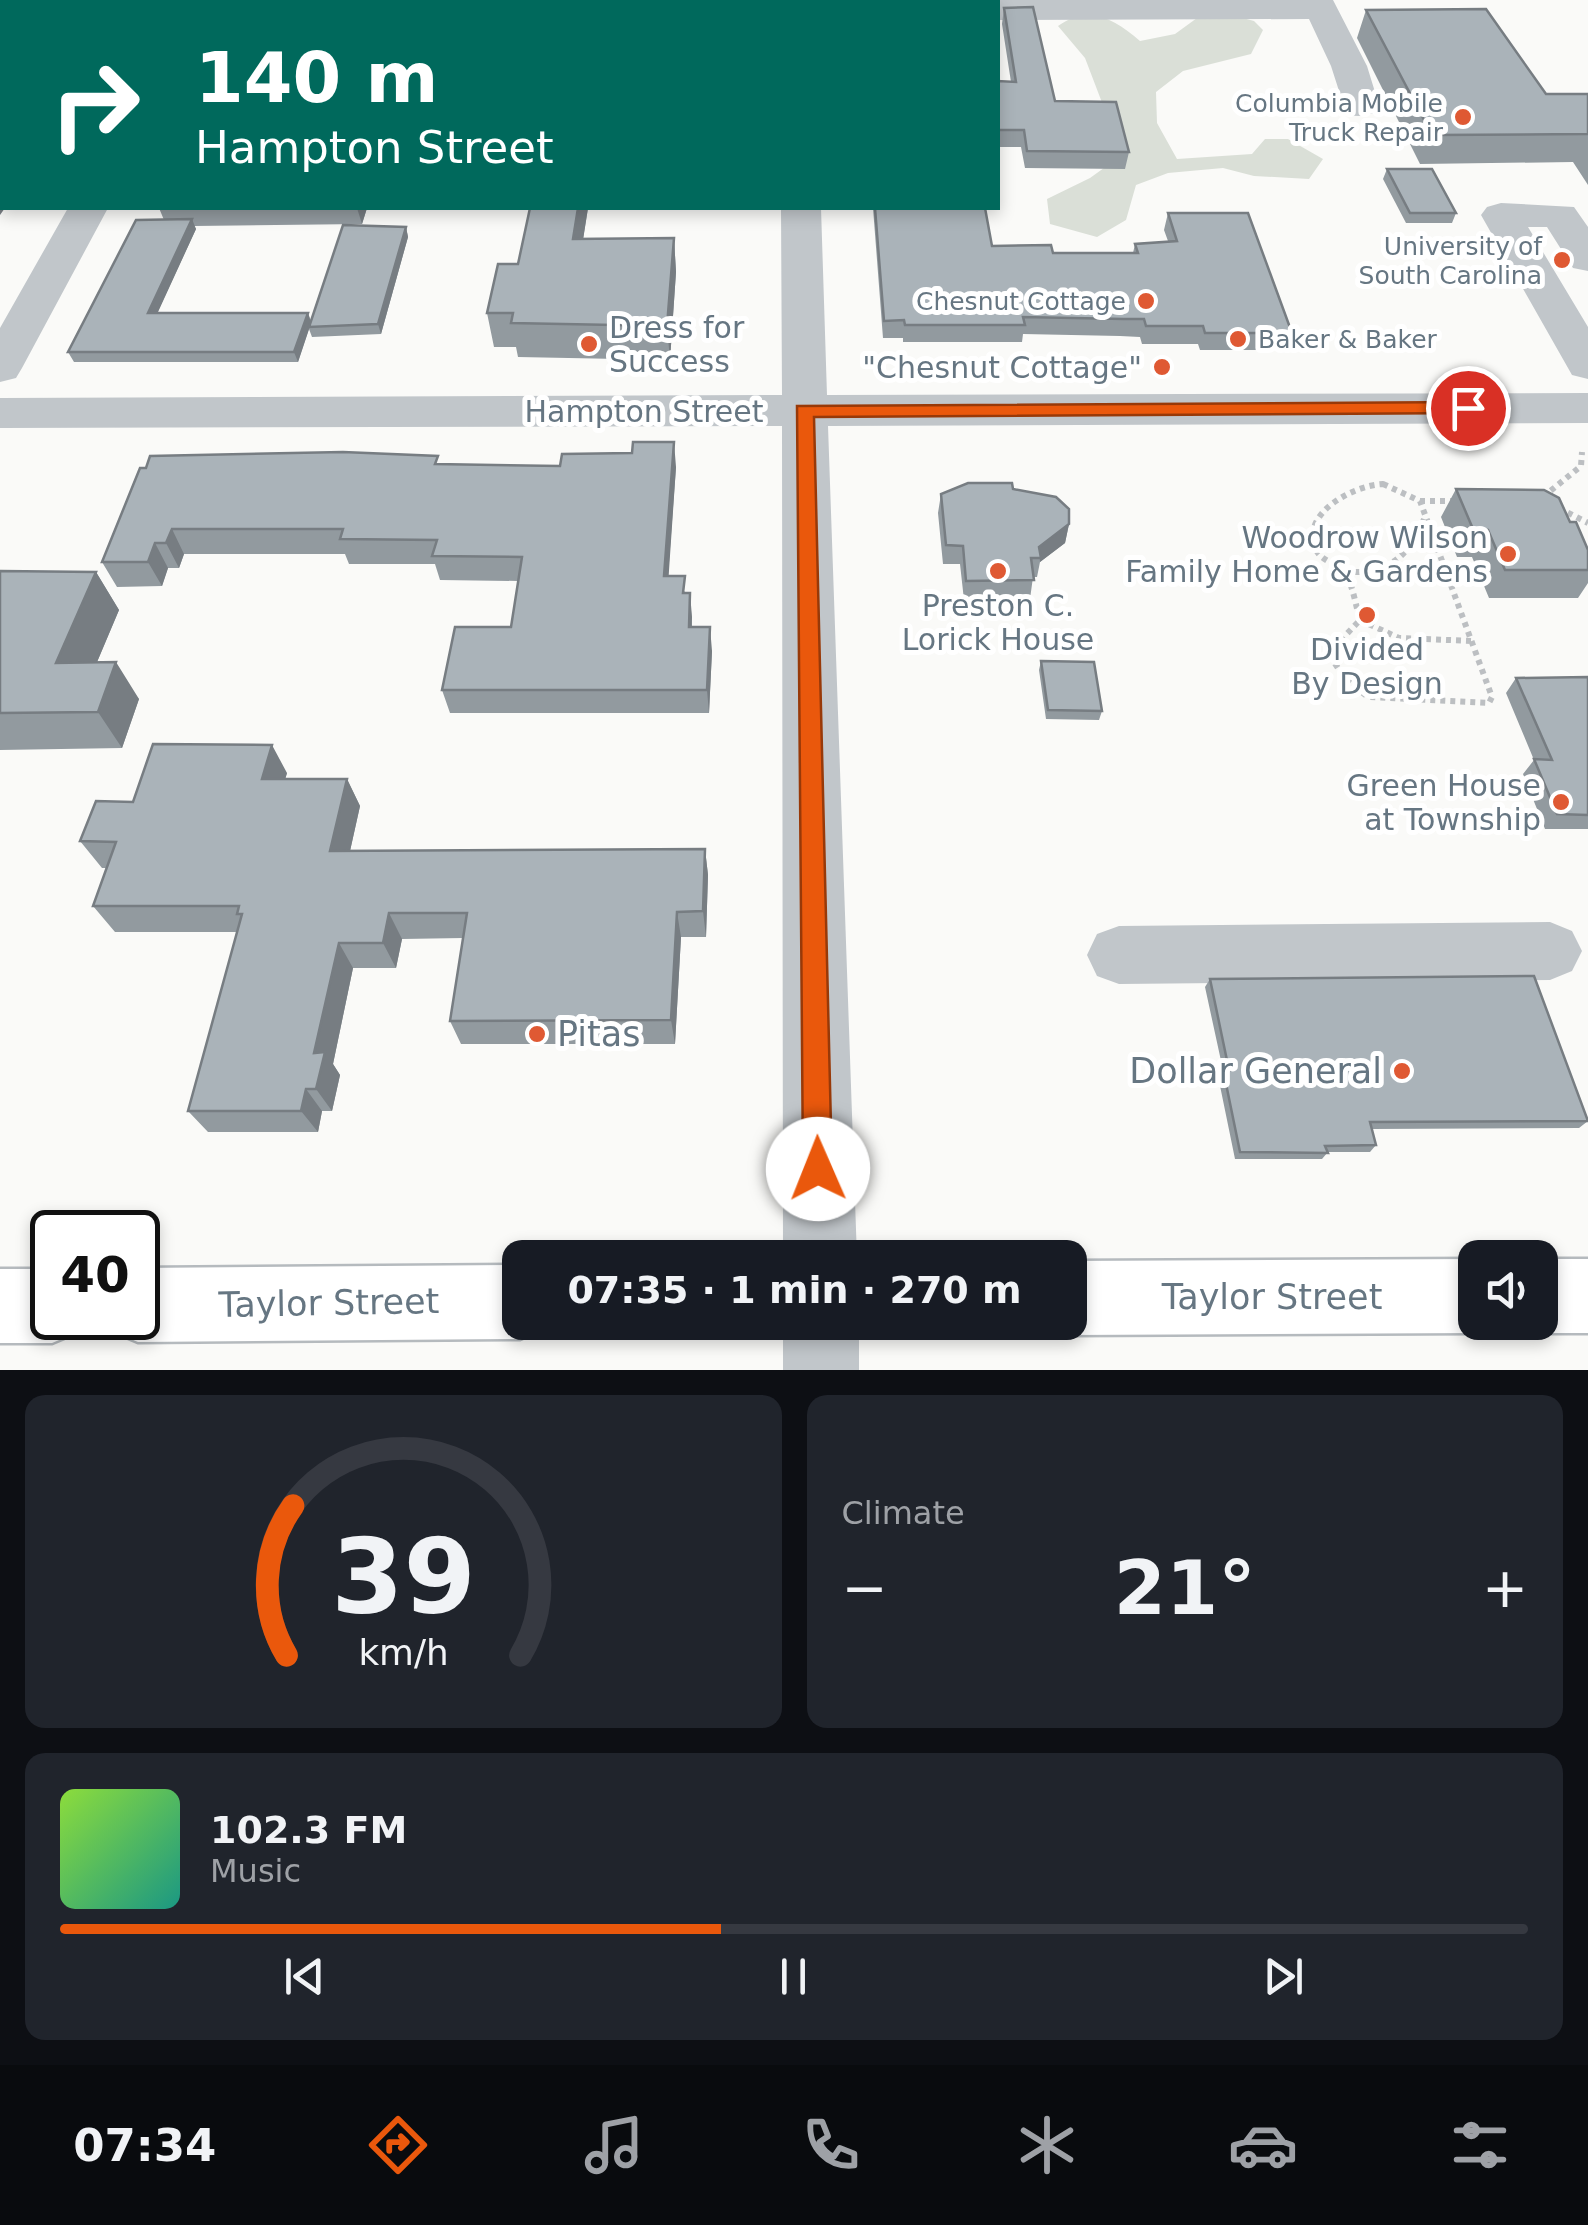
<!DOCTYPE html>
<html lang="en">
<head>
<meta charset="utf-8">
<style>
	body { margin:0; font-family:"DejaVu Sans",sans-serif; background:#20242c; color:#f1f3f6; height:100vh; display:flex; flex-direction:column; font-size:38px; white-space:nowrap }
	* { box-sizing:border-box; margin:0 }
	p { font-size:32px; color:#9ea1a6 }
	.icon { flex:none; width:55px; height:55px; fill:none; stroke:currentColor; stroke-width:2; stroke-linecap:round; stroke-linejoin:round }
	.map { position:relative; height:1370px; overflow:hidden }
	.panel { display:flex; flex-direction:column; gap:25px; padding:25px; background:#0d0f14; flex:1 }
	.panel>* { flex:none }
	.top-card { position:absolute; left:0px; top:0px; width:1000px; height:210px; box-shadow:0 5px 15px #0003; background:#00695c; color:#fff; overflow:hidden }
	.controls { position:absolute; left:1458px; top:1240px; display:grid; gap:20px }
	.controls a { display:grid; place-items:center; width:100px; height:100px; border-radius:20px; background:#171b24; box-shadow:0 5px 15px #0003; font-size:50px }
	.speed { position:absolute; left:30px; top:1210px; display:flex; gap:20px; font-size:50px; font-weight:700; text-align:center }
	.speed>* { display:grid; place-content:center; width:130px; height:130px; border-radius:50%; background:#171b24; box-shadow:0 5px 15px #0003; line-height:1 }
	.speed .limit { border:5px solid #111; border-radius:15px; background:#fff; color:#111 }
	.pin { position:absolute; display:grid; place-items:center; width:85px; height:85px; color:#fff; margin:-42px; border:5px solid #fff; border-radius:50%; box-shadow:0 2px 10px #0007 }
	.me { position:absolute; width:110px; margin:-55px; rotate:359deg; stroke-linejoin:round; filter:drop-shadow(0 0 8px #0008) }
	.turn { display:flex; align-items:center; gap:35px; height:210px; padding:0 30px; font-size:45px }
	.turn .icon { width:130px; height:130px; stroke-width:2.5 }
	.turn b { display:block; font-size:70px; line-height:85px }
	.big { font-size:75px; font-weight:700; line-height:1.1 }
	.panel .card { flex:1; display:flex; flex-direction:column; justify-content:center; gap:15px; min-width:0; padding:0 35px; border-radius:20px; background:#20242c }
	.panel .dial { align-items:center; gap:0 }
	.dial svg { height:260px; overflow:visible; fill:none; stroke:#363941; stroke-width:7; stroke-linecap:round; text-anchor:middle }
	.dial text { fill:#f1f3f6; stroke:none }
	.song { display:flex; align-items:center; gap:30px }
	.cover { width:120px; height:120px; border-radius:15px; background:linear-gradient(135deg,hsl(90 70% 55%),hsl(170 70% 35%)) }
	.played { height:10px; border-radius:5px; background:linear-gradient(90deg,#ea580c 45%,#363941 45%) }
	.keys { display:flex; justify-content:space-around; direction:ltr }
	.heat { display:flex; justify-content:space-between; align-items:center; font-size:55px; direction:ltr }
	.panel .tiles { flex:1; display:grid; gap:25px; grid-template-columns:1fr 1fr }
	.card:last-child { grid-column:span 2 }
	.trip { position:absolute; left:502px; top:1240px; width:585px; height:100px; border-radius:20px; background:#171b24; box-shadow:0 5px 15px #0003; font-weight:700; line-height:100px; text-align:center }
	.menu { display:flex; height:160px; justify-content:space-around; align-items:center; background:#090b0e; color:#9ea1a6 }
	.menu .icon { width:70px; height:70px }
	.menu .selected { color:#ea580c }
	.menu b { font-size:45px; color:#f1f3f6 }
	.map>svg:first-child { display:block }
	.green { fill:#dadfd7 }
	.lines { fill:none; stroke-linecap:round; stroke-linejoin:round }
	.major-casing { stroke:#b5babe; stroke-width:5 }
	.path { stroke:#bcbfc2; stroke-width:6; stroke-dasharray:5 5; stroke-linecap:butt }
	.minor { fill:#c1c6ca; fill-rule:evenodd }
	.major { fill:#fff; fill-rule:evenodd }
	.wall { fill:#929a9f }
	.shaded-wall { fill:#777d82 }
	.building { fill:#aab3b9; stroke:#777d82; stroke-width:2.5 }
	.route { fill:#ea580c; stroke:#983908; stroke-width:2.5 }
	.poi-dot { fill:#df5933; stroke:#fff; stroke-width:4 }
	.labels { text-anchor:middle; dominant-baseline:central; stroke-width:10; stroke-linejoin:round; paint-order:stroke }
	.far-poi-label { font-size:25px; fill:#667682; stroke:#fff; text-anchor:end }
	.poi-label { font-size:30px; fill:#667682; stroke:#fff; text-anchor:end }
	.street-label { font-size:30px; fill:#667682; stroke:#fff }
	.near-poi-label { font-size:35px; fill:#667682; stroke:#fff; text-anchor:start }
	.near-street-label { font-size:35px; fill:#667682; stroke:#fff }
</style>
</head>
<body>
<div class="map">
<svg width="1588" height="1370" viewBox="0 0 1588 1370">
	<rect width="100%" height="100%" fill="#fafaf8"/>
	<path class="green" d="M 1224,13 L 1254,21 L 1263,30 L 1251,54 L 1183,71 L 1156,92 L 1157,123 L 1177,159 L 1252,154 L 1265,139 L 1288,139 L 1323,159 L 1309,179 L 1254,176 L 1223,168 L 1168,173 L 1136,185 L 1126,220 L 1097,237 L 1050,224 L 1047,199 L 1090,178 L 1122,155 L 1085,58 L 1058,26 C 1088,4 1115,19 1140,41 L 1175,34 L 1197,18 Z"/>
	<g class="lines">
		<defs>
			<path id="major" d="M 1475,1259 L 1475,1322 L 1501,1322 L 1475,1333 L 1070,1335 L 1043,1322 L 1070,1322 L 1070,1261 Z
				M 1540,1259 L 1588,1259 L 1588,1333 L 1540,1333 L 1514,1322 L 1540,1322 Z
				M 520,1265 L 520,1322 L 549,1322 L 546,1328 L 520,1339 L 138,1342 L 112,1331 L 106,1318 L 138,1318 L 138,1268 Z
				M 0,1269 L 52,1269 L 52,1318 L 85,1318 L 78,1332 L 52,1343 L 0,1343 Z"/>
		</defs>
		<use href="#major" class="major-casing"/>
		<path class="path" d="M 1383,484 L 1420,501 L 1492,697 L 1489,703 L 1368,697 L 1345,679 L 1334,662 L 1338,643 L 1360,620 C 1356,607 1353,585 1345,573 C 1338,563 1321,562 1315,548 C 1301,512 1355,485 1383,484 Z
			M 1543,497 L 1581,466 L 1582,452
			M 1420,501 L 1457,501
			M 1559,508 L 1588,523
			M 1345,572 C 1387,574 1409,558 1424,519
			M 1360,620 L 1399,638 L 1473,641"/>
		<path class="minor" d="M 780,0 L 814,0 L 814,2 L 781,2 Z
			M 998,0 L 1333,0 L 1367,66 L 1379,105 L 1374,113 L 1361,116 L 1272,114 L 1267,106 L 1272,98 L 1340,94 L 1331,66 L 1309,19 L 998,20 L 998,2 L 988,2 Z
			M 0,5 L 2,5 L 2,25 L 0,25 Z
			M 1501,203 L 1574,207 L 1588,227 L 1588,271 L 1573,268 L 1547,227 L 1528,227 L 1588,327 L 1588,379 L 1572,375 L 1481,215 L 1487,207 Z
			M 68,208 L 108,208 L 22,368 L 16,378 L 0,382 L 0,328 Z
			M 781,208 L 821,208 L 827,395 L 1588,393 L 1588,423 L 828,426 L 857,1258 L 783,1258 L 782,426 L 0,428 L 0,398 L 782,395 Z
			M 1550,922 L 1572,931 L 1582,951 L 1572,971 L 1550,980 L 1119,984 L 1097,976 L 1087,955 L 1097,934 L 1119,926 Z
			M 783,1322 L 859,1322 L 859,1370 L 783,1370 Z"/>
		<use href="#major" class="major"/>
	</g>
	<path class="wall" d="M 1004,8 L 1055,101 L 1129,152 L 1125,169 L 1025,168 L 1021,147 L 998,147 L 998,81 L 1011,82 L 1002,24 Z
		M 1366,10 L 1546,94 L 1588,94 L 1588,185 L 1573,162 L 1420,164 L 1357,38 Z
		M 1387,169 L 1456,213 L 1452,223 L 1406,223 L 1383,179 Z
		M 159,208 L 367,208 L 362,224 L 194,226 L 196,229 L 157,313 L 308,313 L 311,321 L 406,227 L 408,237 L 381,334 L 312,337 L 309,329 L 298,362 L 74,362 L 68,352 L 164,220 Z
		M 530,208 L 588,208 L 583,239 L 674,238 L 676,272 L 670,360 L 518,357 L 516,347 L 494,347 L 487,313 L 518,264 Z
		M 873,208 L 985,208 L 992,246 L 1053,253 L 1133,253 L 1135,244 L 1168,241 L 1164,230 L 1168,213 L 1292,333 L 1286,350 L 1200,350 L 1198,344 L 1142,344 L 1140,337 L 1120,336 L 1023,334 L 1022,342 L 903,342 L 903,338 L 883,338 Z
		M 440,464 L 676,467 L 668,576 L 686,593 L 690,593 L 692,627 L 712,651 L 709,713 L 450,713 L 442,690 L 511,627 L 518,581 L 440,580 L 435,564 L 349,564 L 345,554 L 184,554 L 179,568 L 168,568 L 162,586 L 117,587 L 102,562 L 140,468 Z
		M 1013,489 L 1069,524 L 1065,543 L 1040,562 L 1037,577 L 1033,577 L 1030,599 L 964,600 L 960,564 L 943,564 L 938,513 L 941,494 Z
		M 1456,489 L 1570,522 L 1588,550 L 1588,583 L 1578,598 L 1489,598 L 1472,557 L 1457,557 L 1441,517 Z
		M 0,571 L 96,572 L 119,610 L 97,662 L 139,699 L 122,748 L 0,750 Z
		M 1041,661 L 1102,711 L 1099,720 L 1046,719 L 1039,670 Z
		M 1588,677 L 1588,829 L 1545,829 L 1523,774 L 1534,760 L 1506,693 L 1516,678 Z
		M 287,773 L 285,779 L 347,779 L 360,806 L 350,851 L 705,849 L 708,875 L 706,937 L 681,937 L 675,1044 L 461,1044 L 450,1021 L 463,938 L 402,939 L 396,968 L 353,968 L 333,1064 L 340,1075 L 332,1111 L 322,1111 L 318,1132 L 208,1132 L 188,1111 L 237,932 L 115,932 L 93,906 L 107,868 L 102,868 L 80,841 L 133,802 Z
		M 1210,979 L 1588,1121 L 1579,1128 L 1372,1129 L 1376,1145 L 1370,1152 L 1328,1152 L 1322,1159 L 1235,1159 L 1218,1076 L 1223,1070 L 1205,987 Z"/>
	<path class="shaded-wall" d="M 2,169 L 2,208 L 5,208 L 0,215 L 0,173 Z
		M 357,208 L 367,208 L 362,224 Z
		M 578,208 L 588,208 L 578,272 L 573,239 Z
		M 192,219 L 196,229 L 153,323 L 148,313 Z
		M 406,227 L 408,237 L 381,334 L 378,324 Z
		M 674,238 L 676,272 L 670,360 L 667,326 Z
		M 308,313 L 311,323 L 298,362 L 294,352 Z
		M 674,442 L 676,467 L 667,600 L 664,576 Z
		M 1069,524 L 1065,543 L 1040,562 L 1039,547 Z
		M 172,529 L 184,554 L 179,568 L 166,543 Z
		M 155,543 L 168,568 L 162,586 L 148,562 Z
		M 96,572 L 119,610 L 81,700 L 56,663 Z
		M 690,593 L 692,617 L 691,651 L 689,627 Z
		M 710,627 L 712,651 L 709,713 L 707,690 Z
		M 116,662 L 139,699 L 122,748 L 98,712 Z
		M 272,745 L 287,773 L 277,807 L 262,779 Z
		M 347,779 L 360,806 L 344,878 L 330,851 Z
		M 705,849 L 708,875 L 706,937 L 703,911 Z
		M 677,912 L 681,937 L 675,1044 L 671,1020 Z
		M 389,913 L 402,939 L 396,968 L 383,943 Z
		M 339,943 L 353,968 L 333,1064 L 340,1075 L 332,1111 L 316,1089 L 314,1053 Z
		M 306,1089 L 322,1111 L 318,1132 L 301,1111 Z"/>
	<path class="building" d="M 635,0 L 730,0 L 730,2 L 635,2 Z
		M 1033,7 L 1055,101 L 1116,102 L 1129,152 L 1027,151 L 1024,130 L 998,130 L 998,81 L 1016,82 L 1004,8 Z
		M 1486,9 L 1546,94 L 1588,94 L 1588,134 L 1432,135 L 1366,10 Z
		M 2,69 L 2,169 L 0,173 L 0,72 Z
		M 1387,169 L 1432,169 L 1456,213 L 1410,213 Z
		M 530,208 L 578,208 L 573,239 L 674,238 L 667,326 L 511,323 L 513,313 L 487,313 L 498,264 L 518,264 Z
		M 875,208 L 985,208 L 992,246 L 1051,245 L 1053,253 L 1138,253 L 1135,244 L 1177,241 L 1168,213 L 1248,213 L 1292,333 L 1205,333 L 1203,326 L 1146,326 L 1144,319 L 1124,319 L 1023,317 L 1025,325 L 905,325 L 904,320 L 884,321 Z
		M 192,219 L 148,313 L 308,313 L 294,352 L 68,352 L 136,220 Z
		M 343,225 L 406,227 L 378,324 L 309,327 Z
		M 633,442 L 674,442 L 664,576 L 685,576 L 683,593 L 690,593 L 689,627 L 710,627 L 707,690 L 442,690 L 455,627 L 511,627 L 522,557 L 432,556 L 437,540 L 340,539 L 343,529 L 172,529 L 166,543 L 155,543 L 148,562 L 102,562 L 140,468 L 146,468 L 150,456 L 343,452 L 438,456 L 435,464 L 560,466 L 562,454 L 632,453 Z
		M 968,483 L 1012,483 L 1013,489 L 1056,497 L 1069,509 L 1069,524 L 1039,547 L 1041,558 L 1031,558 L 1034,580 L 966,581 L 963,546 L 946,545 L 941,494 Z
		M 1456,489 L 1544,490 L 1559,498 L 1570,522 L 1576,522 L 1588,550 L 1588,570 L 1505,570 L 1488,530 L 1473,529 Z
		M 0,571 L 96,572 L 56,663 L 116,662 L 98,712 L 0,713 Z
		M 1041,661 L 1094,662 L 1102,711 L 1048,710 Z
		M 1588,677 L 1588,815 L 1557,814 L 1534,759 L 1552,760 L 1516,678 Z
		M 153,744 L 272,745 L 262,779 L 347,779 L 330,851 L 705,849 L 703,911 L 677,912 L 671,1020 L 450,1021 L 467,913 L 389,913 L 383,943 L 339,943 L 314,1053 L 325,1052 L 316,1089 L 306,1089 L 301,1111 L 188,1111 L 242,914 L 237,914 L 239,906 L 93,906 L 116,842 L 80,841 L 96,801 L 133,802 Z
		M 1534,976 L 1588,1121 L 1370,1122 L 1376,1145 L 1325,1146 L 1328,1153 L 1240,1152 L 1223,1069 L 1229,1070 L 1210,979 Z"/>
	<path class="route" d="M 1468,402 L 1475,404 L 1475,413 L 814,417 L 832,1169 L 828,1179 L 818,1183 L 807,1179 L 803,1169 L 797,406 Z"/>
	<g class="poi-dot">
		<circle cx="1463" cy="117" r="10"/>
		<circle cx="1562" cy="260" r="10"/>
		<circle cx="1146" cy="301" r="10"/>
		<circle cx="1238" cy="339" r="10"/>
		<circle cx="589" cy="344" r="10"/>
		<circle cx="1162" cy="367" r="10"/>
		<circle cx="1508" cy="554" r="10"/>
		<circle cx="998" cy="571" r="10"/>
		<circle cx="1367" cy="615" r="10"/>
		<circle cx="1561" cy="802" r="10"/>
		<circle cx="537" cy="1034" r="10"/>
		<circle cx="1402" cy="1071" r="10"/>
	</g>
	<g class="labels">
		<g class="far-poi-label">
			<text x="1443" y="103">Columbia Mobile<tspan x="1443" dy="29">Truck Repair</tspan></text>
			<text x="1542" y="246">University of<tspan x="1542" dy="29">South Carolina</tspan></text>
			<text x="1126" y="301">Chesnut Cottage</text>
			<text x="1258" y="339" text-anchor="start">Baker &amp; Baker</text>
		</g>
		<g class="poi-label">
			<text x="609" y="327" text-anchor="start">Dress for<tspan x="609" dy="34">Success</tspan></text>
			<text x="1142" y="367">"Chesnut Cottage"</text>
			<text x="1488" y="537">Woodrow Wilson<tspan x="1488" dy="34">Family Home &amp; Gardens</tspan></text>
			<text x="998" y="605" text-anchor="middle">Preston C.<tspan x="998" dy="34">Lorick House</tspan></text>
			<text x="1367" y="649" text-anchor="middle">Divided<tspan x="1367" dy="34">By Design</tspan></text>
			<text x="1541" y="785">Green House<tspan x="1541" dy="34">at Township</tspan></text>
		</g>
		<g class="street-label">
			<text x="644" y="411">Hampton Street</text>
		</g>
		<g class="near-poi-label">
			<text x="557" y="1034">Pitas</text>
			<text x="1382" y="1071" text-anchor="end">Dollar General</text>
		</g>
		<g class="near-street-label">
			<text x="1272" y="1297">Taylor Street</text>
			<text transform="translate(329 1303) rotate(-1)">Taylor Street</text>
		</g>
	</g>
</svg>
<div class="controls">
<a><svg class="icon" aria-label="sound" viewBox="0 0 24 24"><path d="M4 9h4l5-4v14l-5-4H4zM17 9q2 3 0 6"/></svg></a>
</div>
<div class="speed"><div class="limit">40</div></div>
<div class="pin" style="left:1468px;top:408px;background:#d93025"><svg class="icon" aria-label="arrive" viewBox="0 0 24 24"><path d="M6 21V4h12l-3 4 3 4H6"/></svg></div>
<svg class="me" style="left:818px;top:1169px" viewBox="-20 -20 40 40"><circle r="19" fill="#fff"/><path d="M0-13L10 11 0 6-10 11z" fill="#ea580c"/></svg>
<div class="trip">07:35 · 1 min · 270 m</div>
<div class="top-card">
<div class="turn"><svg class="icon" aria-label="right" viewBox="0 0 24 24"><path d="M7 20v-9h11M14 6l5 5-5 5"/></svg><div><b>140 m</b>Hampton Street</div></div>
</div>
</div>
<section class="panel">
<div class="tiles">
<div class="card dial"><svg viewBox="0 0 100 80">
<path d="M14 69A42 42 0 1 1 86 69"/>
<path d="M14 69A42 42 0 0 1 16 23" stroke="#ea580c"/>
<text x="50" y="56" font-size="32" font-weight="700">39</text>
<text x="50" y="72" font-size="11">km/h</text>
</svg></div>
<div class="card"><p>Climate</p>
<div class="heat"><a>−</a><b class="big">21°</b><a>+</a></div>
</div>
<div class="card">
<div class="song"><i class="cover"></i><div><b>102.3 FM</b><p>Music</p></div></div>
<div class="played"></div>
<div class="keys"><svg class="icon" aria-label="previous" viewBox="0 0 24 24"><path d="M18 5L8 12l10 7zM5 5v14"/></svg><svg class="icon" aria-label="pause" viewBox="0 0 24 24"><path d="M8 5v14M16 5v14"/></svg><svg class="icon" aria-label="next" viewBox="0 0 24 24"><path d="M6 5l10 7-10 7zM19 5v14"/></svg></div>
</div>
</div>
</section>
<nav class="menu">
<b>07:34</b>
<svg class="icon selected" aria-label="directions" viewBox="0 0 24 24"><path d="M12 3l9 9-9 9-9-9zM9 14v-3h6M13 9l2 2-2 2"/></svg>
<svg class="icon" aria-label="music" viewBox="0 0 24 24"><path d="M9 18V5l10-2v13"/><circle cx="6" cy="18" r="3"/><circle cx="16" cy="16" r="3"/></svg>
<svg class="icon" aria-label="phone" viewBox="0 0 24 24"><path d="M5 4h4l2 5-3 2q2 4 5 5l2-3 5 2v4C11 20 4 13 5 4z"/></svg>
<svg class="icon" aria-label="climate" viewBox="0 0 24 24"><path d="M12 3v18M4 7l16 10M4 17L20 7"/></svg>
<svg class="icon" aria-label="car" viewBox="0 0 24 24"><path d="M5 17H2v-5l4-1 3-4h7l3 4 3 1v5h-3M9 17h6M6 11h13"/><circle cx="7" cy="17" r="2"/><circle cx="17" cy="17" r="2"/></svg>
<svg class="icon" aria-label="filters" viewBox="0 0 24 24"><path d="M4 7h16M4 17h16"/><circle cx="9" cy="7" r="2"/><circle cx="15" cy="17" r="2"/></svg>
</nav>
</body>
</html>
